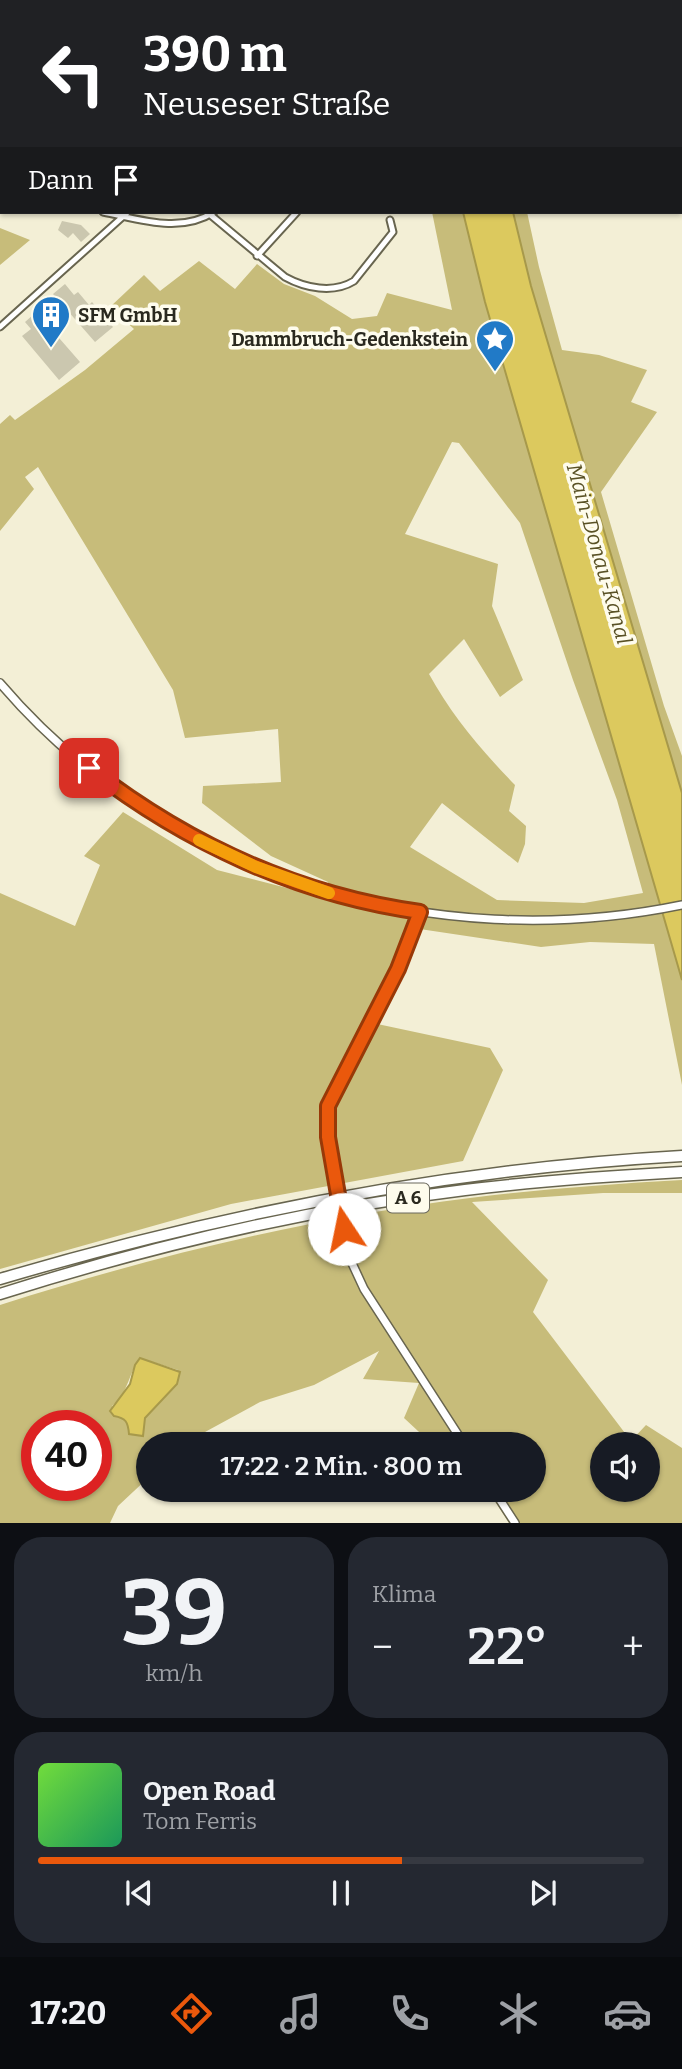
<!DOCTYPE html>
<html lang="de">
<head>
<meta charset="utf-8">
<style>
	body { margin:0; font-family:Bitter,serif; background:#242831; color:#f1f3f6; height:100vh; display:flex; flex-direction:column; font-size:26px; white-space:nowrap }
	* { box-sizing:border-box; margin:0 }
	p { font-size:23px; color:#9ea1a6 }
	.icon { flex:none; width:38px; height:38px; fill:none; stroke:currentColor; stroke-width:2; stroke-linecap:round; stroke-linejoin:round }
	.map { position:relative; height:1523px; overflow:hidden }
	.side { display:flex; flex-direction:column; gap:14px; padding:14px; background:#0d0f14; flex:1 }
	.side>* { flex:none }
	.hud { position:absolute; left:0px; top:0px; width:682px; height:214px; box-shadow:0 2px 5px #0004; background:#202124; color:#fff; overflow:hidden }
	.fabs { position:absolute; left:590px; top:1432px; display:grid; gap:14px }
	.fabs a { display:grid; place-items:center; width:70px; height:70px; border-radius:50%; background:#171b24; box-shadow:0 2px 5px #0004; font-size:35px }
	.speed { position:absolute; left:21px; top:1410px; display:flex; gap:14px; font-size:35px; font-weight:700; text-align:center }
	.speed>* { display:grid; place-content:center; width:91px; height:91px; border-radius:50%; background:#171b24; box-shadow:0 2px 5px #0004; line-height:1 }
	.speed .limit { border:10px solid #d22; background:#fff; color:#111 }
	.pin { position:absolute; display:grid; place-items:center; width:60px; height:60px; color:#fff; margin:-30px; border-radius:14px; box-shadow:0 4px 10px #0006 }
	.me { position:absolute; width:77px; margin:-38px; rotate:349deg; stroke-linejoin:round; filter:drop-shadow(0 0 5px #0008) }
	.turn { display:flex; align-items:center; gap:24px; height:147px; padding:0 28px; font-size:32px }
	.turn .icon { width:91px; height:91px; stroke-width:2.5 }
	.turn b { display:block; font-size:49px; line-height:60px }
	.then { display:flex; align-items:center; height:66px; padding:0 28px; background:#0003; gap:14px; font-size:26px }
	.big { font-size:52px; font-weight:600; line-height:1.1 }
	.side .widget { flex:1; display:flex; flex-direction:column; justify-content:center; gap:10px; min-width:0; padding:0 24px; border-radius:28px; background:#242831 }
	.side .dial { align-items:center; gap:0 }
	.dial b { font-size:91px; line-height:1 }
	.song { display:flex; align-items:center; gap:21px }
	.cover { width:84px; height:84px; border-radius:10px; background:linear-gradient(135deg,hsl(100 70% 55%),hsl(150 70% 35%)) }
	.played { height:7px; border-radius:4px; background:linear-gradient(90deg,#ea580c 60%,#363941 60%) }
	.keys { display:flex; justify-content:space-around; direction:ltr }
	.heat { display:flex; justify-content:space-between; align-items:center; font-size:38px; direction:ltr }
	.side .tiles { flex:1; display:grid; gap:14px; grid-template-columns:1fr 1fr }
	.widget:last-child { grid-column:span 2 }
	.trip { position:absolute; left:136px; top:1432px; width:410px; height:70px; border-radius:35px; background:#171b24; box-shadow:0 2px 5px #0004; font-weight:600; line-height:70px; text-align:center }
	.tab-bar { display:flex; height:112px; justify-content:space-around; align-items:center; background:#090b0e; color:#9ea1a6 }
	.tab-bar .icon { width:49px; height:49px }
	.tab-bar .current { color:#ea580c }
	.tab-bar b { font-size:32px; color:#f1f3f6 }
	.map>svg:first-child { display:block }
	.green { fill:#c7bc7a; fill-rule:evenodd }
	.water { fill:#dcc95e; stroke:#a7994b; stroke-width:2 }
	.building { fill:#cbc7af }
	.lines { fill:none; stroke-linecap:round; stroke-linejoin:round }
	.street-casing { stroke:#68654f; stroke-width:9 }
	.secondary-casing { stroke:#68654f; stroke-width:10 }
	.highway-casing { stroke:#68654f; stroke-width:13 }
	.street { stroke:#fff; stroke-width:5 }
	.secondary { stroke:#fff; stroke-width:7 }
	.highway { stroke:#fff; stroke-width:10 }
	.secondary-bridge-casing { stroke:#68654f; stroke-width:10; stroke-linecap:butt }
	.secondary-bridge { stroke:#fff; stroke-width:7 }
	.route-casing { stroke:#983908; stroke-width:18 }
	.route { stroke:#ea580c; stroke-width:12 }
	.slow { stroke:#f59e0b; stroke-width:12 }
	.labels { text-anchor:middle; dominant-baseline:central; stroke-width:7; stroke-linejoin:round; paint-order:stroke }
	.shield { fill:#fefced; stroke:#6a685d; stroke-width:2 }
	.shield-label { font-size:18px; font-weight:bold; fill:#2a291f }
	.poi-label { font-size:19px; font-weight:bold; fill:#2a291f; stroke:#fefced; text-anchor:start }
	.water-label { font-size:21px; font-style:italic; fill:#595125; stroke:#fefced }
</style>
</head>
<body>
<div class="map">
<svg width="682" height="1523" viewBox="0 0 682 1523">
	<rect width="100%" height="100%" fill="#f3efd6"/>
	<path class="green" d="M 432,212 L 463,212 L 485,302 L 682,980 L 682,1085 L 654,944 L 590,942 L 541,947 L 413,928 L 397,968 L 368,1022 L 490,1048 L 503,1070 L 463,1161 L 231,1204 L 0,1269 L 0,893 L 75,926 L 100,865 L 84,856 L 123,812 L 217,870 L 330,899 L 328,882 L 271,856 L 202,803 L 203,786 L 281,782 L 278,729 L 185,738 L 173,690 L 38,467 L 25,477 L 34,489 L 0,531 L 0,424 L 10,415 L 15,420 L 85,370 L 134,329 L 110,307 L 144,275 L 160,291 L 199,261 L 235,289 L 257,264 L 284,284 L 315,296 L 352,319 L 377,316 L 387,293 L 452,310 ZM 452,442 L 459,443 L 520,523 L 573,680 L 617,800 L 643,893 L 584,903 L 497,900 L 410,847 L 442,803 L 518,863 L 525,844 L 526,826 L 509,811 L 515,785 C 482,751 452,716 429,674 L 464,639 L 500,697 L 523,680 L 492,606 L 498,564 L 405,534 Z
		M 513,212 L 527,212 L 539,267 L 562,350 L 599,355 L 647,370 L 631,402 L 657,412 L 601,492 L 664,706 L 682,756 L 682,793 L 531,286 Z
		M 0,228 L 30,240 L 0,265 Z
		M 682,1180 L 682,1193 L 603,1193 L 472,1202 L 548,1280 L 533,1312 L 631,1441 L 646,1425 L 682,1448 L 682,1523 L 509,1523 L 487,1489 L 534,1489 L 534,1444 L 460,1444 L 452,1431 L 432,1444 L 404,1418 L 419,1383 L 363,1379 L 379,1351 L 314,1385 L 260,1402 L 183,1444 L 149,1444 L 149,1477 L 118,1506 L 110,1523 L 0,1523 L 0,1305 C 153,1256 311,1218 470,1198 C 541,1189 611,1184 682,1180 ZM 140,1358 L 178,1370 L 166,1396 L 145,1418 L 144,1428 L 128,1423 L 112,1406 C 129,1392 128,1374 140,1358 ZM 37,1426 L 96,1426 L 96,1486 L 37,1486 ZM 602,1444 L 648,1444 L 648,1489 L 602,1489 Z"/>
	<path class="water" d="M 463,212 L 513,212 L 531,286 L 682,793 L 682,980 L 485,302 Z
		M 140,1358 L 180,1372 L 177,1384 L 145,1418 L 143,1436 L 129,1434 C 128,1422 126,1418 114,1416 L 110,1411 L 130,1384 L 135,1365 Z"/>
	<path class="building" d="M 62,221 L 81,225 L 90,234 L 81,242 L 73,233 L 68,238 L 58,230 Z
		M 65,284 L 74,295 L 78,292 L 89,305 L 92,302 L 113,327 L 95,342 L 53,294 Z
		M 33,315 L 35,318 L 39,315 L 80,362 L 59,380 L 22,336 L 31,329 L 25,322 Z"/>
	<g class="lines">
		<defs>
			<path id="street" d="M 55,0 L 58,2
				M 288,0 L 290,2
				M 355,0 L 356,2
				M 81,2 L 82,0
				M 145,2 L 145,0
				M 201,2 L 202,0
				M 0,98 L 2,99
				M 0,159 L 2,155
				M 0,189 L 2,189
				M 103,212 C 139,219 180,234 214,212
				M 207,212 L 285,277 C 305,288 333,294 354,281 L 393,232 L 390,220
				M 257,256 L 297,212
				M 0,327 L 128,212"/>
			<path id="secondary" d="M 0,683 C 166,878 435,956 682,905
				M 333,1177 L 328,1137 L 328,1106 L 398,969 L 420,912
				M 344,1229 L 351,1261 L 364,1289 L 464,1444
				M 493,1489 L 515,1523"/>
			<path id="highway" d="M 0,1279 C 223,1213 449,1169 682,1156
				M 0,1294 C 152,1246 307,1209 465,1190 C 537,1181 610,1176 682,1172"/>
		</defs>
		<use href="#street" class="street-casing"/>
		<use href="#secondary" class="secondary-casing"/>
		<use href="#highway" class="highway-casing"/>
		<use href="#street" class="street"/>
		<use href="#secondary" class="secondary"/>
		<use href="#highway" class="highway"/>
		<defs>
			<path id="secondary-bridge" d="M 333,1177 L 344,1229"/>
		</defs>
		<use href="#secondary-bridge" class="secondary-bridge-casing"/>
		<use href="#secondary-bridge" class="secondary-bridge"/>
	</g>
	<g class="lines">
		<defs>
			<path id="route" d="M 89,768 C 186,843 298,895 420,912 L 398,969 L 328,1106 L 328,1137 L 344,1229"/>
		</defs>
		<use href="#route" class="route-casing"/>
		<use href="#route" class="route"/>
		<path class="slow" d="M 199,840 L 256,867 L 329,893"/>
	</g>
	<defs>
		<symbol id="building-pin" viewBox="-11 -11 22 30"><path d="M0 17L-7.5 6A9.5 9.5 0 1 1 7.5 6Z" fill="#217ac7" stroke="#fefced"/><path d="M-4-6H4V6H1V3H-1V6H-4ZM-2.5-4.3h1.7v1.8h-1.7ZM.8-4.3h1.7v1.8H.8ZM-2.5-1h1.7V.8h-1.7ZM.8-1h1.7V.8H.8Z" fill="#fff"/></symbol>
		<symbol id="sight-pin" viewBox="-11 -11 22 30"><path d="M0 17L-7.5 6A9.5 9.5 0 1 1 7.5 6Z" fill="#217ac7" stroke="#fefced"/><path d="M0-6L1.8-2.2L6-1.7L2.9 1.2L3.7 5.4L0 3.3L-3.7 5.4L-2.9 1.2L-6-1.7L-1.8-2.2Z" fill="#fff"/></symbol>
	</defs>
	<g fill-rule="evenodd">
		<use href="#building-pin" x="29" y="293" width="44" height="60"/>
		<use href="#sight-pin" x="473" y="317" width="44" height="60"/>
	</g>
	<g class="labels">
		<rect class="shield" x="387" y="1183.5" width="42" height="29" rx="5"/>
		<g class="shield-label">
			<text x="408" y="1198">A 6</text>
		</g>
		<g class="poi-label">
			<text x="78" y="315">SFM GmbH</text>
			<text x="468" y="339" text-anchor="end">Dammbruch-Gedenkstein</text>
		</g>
		<g class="water-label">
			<text transform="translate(599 554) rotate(74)">Main-Donau-Kanal</text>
		</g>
	</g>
</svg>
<div class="fabs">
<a><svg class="icon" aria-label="sound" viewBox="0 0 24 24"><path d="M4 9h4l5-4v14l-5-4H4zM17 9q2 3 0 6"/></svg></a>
</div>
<div class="speed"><div class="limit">40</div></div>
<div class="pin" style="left:89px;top:768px;background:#d93025"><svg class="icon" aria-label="arrive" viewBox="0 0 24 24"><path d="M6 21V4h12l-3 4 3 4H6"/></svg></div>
<svg class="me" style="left:344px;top:1229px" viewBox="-20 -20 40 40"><circle r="19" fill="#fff"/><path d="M0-13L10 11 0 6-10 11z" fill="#ea580c"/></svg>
<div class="trip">17:22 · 2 Min. · 800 m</div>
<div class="hud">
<div class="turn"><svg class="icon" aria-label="left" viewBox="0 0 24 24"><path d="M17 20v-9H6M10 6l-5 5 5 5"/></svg><div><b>390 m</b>Neuseser Straße</div></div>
<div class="then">Dann<svg class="icon" aria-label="arrive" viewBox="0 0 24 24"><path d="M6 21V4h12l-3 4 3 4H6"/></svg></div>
</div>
</div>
<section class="side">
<div class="tiles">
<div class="widget dial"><b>39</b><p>km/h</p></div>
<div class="widget"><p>Klima</p>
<div class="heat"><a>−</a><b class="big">22°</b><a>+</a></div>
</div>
<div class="widget">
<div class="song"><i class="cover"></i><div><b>Open Road</b><p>Tom Ferris</p></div></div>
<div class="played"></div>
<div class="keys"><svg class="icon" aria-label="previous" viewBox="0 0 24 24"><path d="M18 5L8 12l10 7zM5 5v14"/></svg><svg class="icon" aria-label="pause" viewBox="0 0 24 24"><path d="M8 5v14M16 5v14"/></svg><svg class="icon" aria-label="next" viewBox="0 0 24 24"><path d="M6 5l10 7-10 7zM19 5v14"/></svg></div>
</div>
</div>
</section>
<nav class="tab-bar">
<b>17:20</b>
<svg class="icon current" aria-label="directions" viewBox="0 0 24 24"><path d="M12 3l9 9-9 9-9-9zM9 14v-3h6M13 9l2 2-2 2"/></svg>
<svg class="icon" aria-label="music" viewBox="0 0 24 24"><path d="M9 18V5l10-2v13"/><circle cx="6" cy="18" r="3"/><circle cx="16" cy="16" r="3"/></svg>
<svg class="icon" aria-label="phone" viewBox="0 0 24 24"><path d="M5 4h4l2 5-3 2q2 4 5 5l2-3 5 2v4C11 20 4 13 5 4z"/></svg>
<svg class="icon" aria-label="climate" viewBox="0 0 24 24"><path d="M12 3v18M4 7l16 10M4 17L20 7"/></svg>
<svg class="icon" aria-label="car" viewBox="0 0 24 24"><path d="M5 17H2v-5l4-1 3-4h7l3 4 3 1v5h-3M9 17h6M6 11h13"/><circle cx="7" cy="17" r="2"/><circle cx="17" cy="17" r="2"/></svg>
</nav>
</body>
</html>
